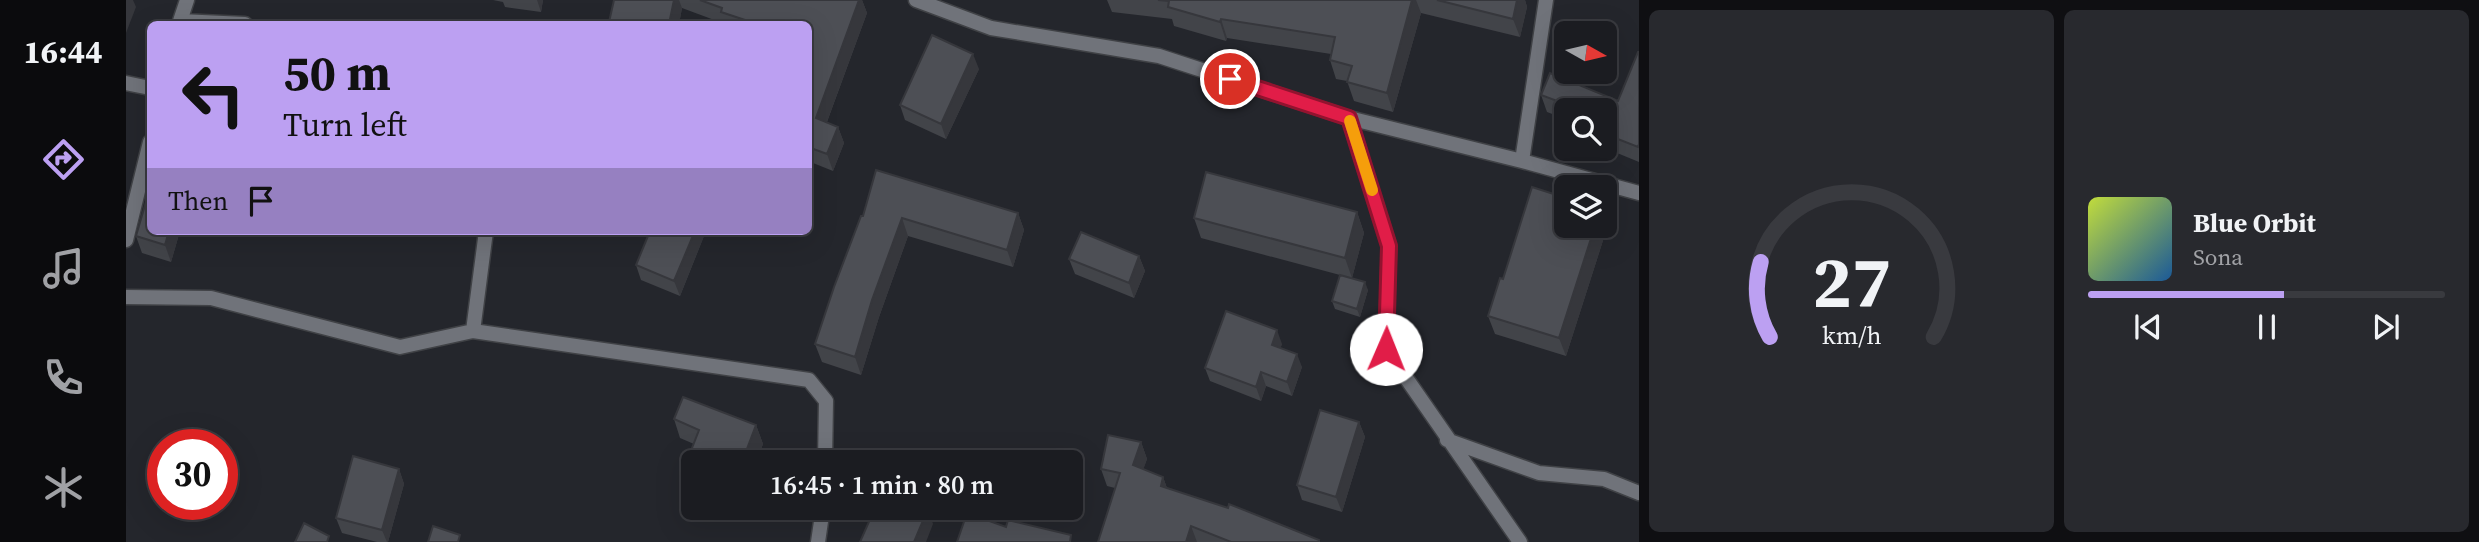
<!DOCTYPE html>
<html lang="en">
<head>
<meta charset="utf-8">
<style>
	body { margin:0; font-family:"Source Serif 4",serif; background:#28292e; color:#f1f3f6; height:100vh; display:flex; flex-direction:column; font-size:26px; white-space:nowrap }
	* { box-sizing:border-box; margin:0 }
	p { font-size:23px; color:#a0a1a5 }
	.icon { flex:none; width:38px; height:38px; fill:none; stroke:currentColor; stroke-width:2; stroke-linecap:round; stroke-linejoin:round }
	.map { position:relative; flex:1; overflow:hidden }
	.drawer { display:flex; flex-direction:column; gap:10px; padding:10px; background:#0f0f12; width:840px }
	.drawer>* { flex:none }
	.hud { position:absolute; left:21px; top:21px; width:665px; height:214px; border-radius:10px; box-shadow:0 7px 28px #0002,0 0 0 2px #393a3f; background:#bca0f2; color:#111; overflow:hidden }
	.needle { width:46px; rotate:98deg }
	.tools { position:absolute; left:1428px; top:21px; display:grid; gap:14px }
	.tools a { display:grid; place-items:center; width:63px; height:63px; border-radius:10px; background:#1b1c21; box-shadow:0 7px 28px #0002,0 0 0 2px #393a3f; font-size:35px }
	.speed { position:absolute; left:21px; top:429px; display:flex; gap:14px; font-size:35px; font-weight:700; text-align:center }
	.speed>* { display:grid; place-content:center; width:91px; height:91px; border-radius:50%; background:#1b1c21; box-shadow:0 7px 28px #0002,0 0 0 2px #393a3f; line-height:1 }
	.speed .limit { border:10px solid #d22; background:#fff; color:#111 }
	.pin { position:absolute; display:grid; place-items:center; width:60px; height:60px; color:#fff; margin:-30px; border:4px solid #fff; border-radius:50%; box-shadow:0 2px 7px #0007 }
	.me { position:absolute; width:77px; margin:-38px; rotate:1deg; stroke-linejoin:round; filter:drop-shadow(0 0 5px #0008) }
	.turn { display:flex; align-items:center; gap:24px; height:147px; padding:0 21px; font-size:32px }
	.turn .icon { width:91px; height:91px; stroke-width:2.5 }
	.turn b { display:block; font-size:49px; line-height:60px }
	.then { display:flex; align-items:center; height:66px; padding:0 21px; background:#0003; gap:14px; font-size:26px }
	.drawer .widget { flex:1; display:flex; flex-direction:column; justify-content:center; gap:10px; min-width:0; padding:0 24px; border-radius:10px; background:#28292e }
	.drawer .dial { align-items:center; gap:0 }
	.dial svg { height:182px; overflow:visible; fill:none; stroke:#393a3f; stroke-width:7; stroke-linecap:round; text-anchor:middle }
	.dial text { fill:#f1f3f6; stroke:none }
	.song { display:flex; align-items:center; gap:21px }
	.cover { width:84px; height:84px; border-radius:10px; background:linear-gradient(135deg,hsl(70 70% 55%),hsl(210 70% 35%)) }
	.played { height:7px; border-radius:4px; background:linear-gradient(90deg,#bca0f2 55%,#393a3f 55%) }
	.keys { display:flex; justify-content:space-around; direction:ltr }
	.drawer .tiles { flex:1; display:grid; gap:10px; grid-template-columns:repeat(2,1fr) }
	.trip { position:absolute; left:555px; top:450px; width:402px; height:70px; border-radius:10px; background:#1b1c21; box-shadow:0 7px 28px #0002,0 0 0 2px #393a3f; font-weight:600; line-height:70px; text-align:center }
	main { display:flex; flex:1; min-height:0 }
	.menu { display:flex; flex-direction:column; width:126px; justify-content:space-around; align-items:center; background:#0b0b0d; color:#a0a1a5 }
	.menu .icon { width:49px; height:49px }
	.menu .current { color:#bca0f2 }
	.menu b { font-size:32px; color:#f1f3f6 }
	.map>svg:first-child { display:block }
	.lines { fill:none; stroke-linecap:round; stroke-linejoin:round }
	.street-casing { stroke:#404246; stroke-width:17 }
	.street { stroke:#70737a; stroke-width:14 }
	.wall { fill:#424449 }
	.shaded-wall { fill:#36373c }
	.building { fill:#4d4f55; stroke:#36373c; stroke-width:2 }
	.route-casing { stroke:#92132f; stroke-width:18 }
	.route { stroke:#e11d48; stroke-width:12 }
	.slow { stroke:#f59e0b; stroke-width:12 }
</style>
</head>
<body>
<main>
<nav class="menu">
<b>16:44</b>
<svg class="icon current" aria-label="directions" viewBox="0 0 24 24"><path d="M12 3l9 9-9 9-9-9zM9 14v-3h6M13 9l2 2-2 2"/></svg>
<svg class="icon" aria-label="music" viewBox="0 0 24 24"><path d="M9 18V5l10-2v13"/><circle cx="6" cy="18" r="3"/><circle cx="16" cy="16" r="3"/></svg>
<svg class="icon" aria-label="phone" viewBox="0 0 24 24"><path d="M5 4h4l2 5-3 2q2 4 5 5l2-3 5 2v4C11 20 4 13 5 4z"/></svg>
<svg class="icon" aria-label="climate" viewBox="0 0 24 24"><path d="M12 3v18M4 7l16 10M4 17L20 7"/></svg>
</nav>
<div class="map">
<svg width="1513" height="542" viewBox="0 0 1513 542">
	<rect width="100%" height="100%" fill="#24262c"/>
	<g class="lines">
		<defs>
			<path id="street" d="M 790,0 L 865,28 L 1033,56 L 1223,118 L 1396,161 L 1513,193
				M 54,21 L 119,24
				M 53,24 L 61,0
				M 0,83 L 24,88
				M 1223,118 L 1263,246 L 1260,349 L 1394,542
				M 1396,161 L 1420,0
				M 0,240 L 24,142
				M 0,297 L 85,298 L 274,347 L 347,331 L 683,380 L 700,401 L 699,462
				M 347,331 L 360,231
				M 1321,440 L 1413,473 L 1478,479 L 1513,493
				M 692,542 L 697,508"/>
		</defs>
		<use href="#street" class="street-casing"/>
		<use href="#street" class="street"/>
	</g>
	<path class="wall" d="M 367,0 L 417,0 L 415,12 L 379,7 L 377,2 Z
		M 488,0 L 736,0 L 741,13 L 701,122 L 712,127 L 718,143 L 707,171 L 682,161 L 682,24 L 599,24 L 556,8 L 553,24 L 484,24 L 483,22 Z
		M 981,0 L 1399,0 L 1401,7 L 1394,37 L 1295,13 L 1267,112 L 1228,101 L 1221,81 L 1210,79 L 1204,60 L 1205,54 L 1101,38 L 1100,41 L 1048,26 L 1046,19 L 986,12 Z
		M 1513,52 L 1513,162 L 1479,148 L 1479,110 L 1440,110 L 1440,126 L 1437,118 L 1421,112 L 1415,95 L 1492,101 Z
		M 853,69 L 820,139 L 779,120 L 774,105 Z
		M 1231,212 L 1238,233 L 1226,278 L 1242,290 L 1234,317 L 1209,309 L 1206,301 L 1214,275 L 1075,238 L 1068,218 Z
		M 892,213 L 898,230 L 887,267 L 782,236 L 753,317 L 735,375 L 696,362 L 689,344 L 737,216 Z
		M 1481,228 L 1440,356 L 1369,334 L 1362,316 L 1377,279 Z
		M 54,231 L 45,262 L 16,253 L 10,236 Z
		M 580,231 L 554,296 L 515,280 L 510,265 Z
		M 1013,256 L 1019,271 L 1008,298 L 949,274 L 943,259 Z
		M 1156,344 L 1154,348 L 1176,367 L 1166,396 L 1140,386 L 1135,401 L 1084,381 L 1079,368 Z
		M 548,419 L 630,425 L 637,444 L 630,462 L 567,462 L 568,444 L 554,438 Z
		M 1233,422 L 1239,437 L 1216,512 L 1176,500 L 1171,485 Z
		M 1015,442 L 1021,459 L 1017,469 L 1037,477 L 1041,488 L 1193,540 L 1194,542 L 972,542 L 989,488 L 981,486 L 975,469 Z
		M 559,466 L 567,469 L 567,485 L 566,485 Z
		M 273,469 L 278,484 L 262,542 L 251,542 L 216,533 L 210,518 Z"/>
	<path class="shaded-wall" d="M 0,0 L 7,0 L 10,7 L 0,33 Z
		M 411,0 L 417,0 L 415,12 Z
		M 548,0 L 553,0 L 556,8 L 553,24 L 543,24 Z
		M 733,0 L 736,0 L 741,13 L 696,135 L 690,118 Z
		M 1286,0 L 1290,0 L 1295,13 L 1267,112 L 1261,93 Z
		M 1391,0 L 1399,0 L 1401,7 L 1394,37 L 1387,19 Z
		M 1095,19 L 1101,38 L 1100,41 L 1094,22 Z
		M 847,54 L 853,69 L 820,139 L 815,124 Z
		M 712,127 L 718,143 L 707,171 L 701,154 Z
		M 1231,212 L 1238,233 L 1226,278 L 1219,258 Z
		M 892,213 L 898,230 L 887,267 L 881,250 Z
		M 776,218 L 782,236 L 753,317 L 735,375 L 729,357 L 746,300 Z
		M 1479,221 L 1481,228 L 1440,356 L 1433,338 L 1469,226 L 1479,226 Z
		M 43,231 L 54,231 L 45,262 L 39,245 Z
		M 569,231 L 580,231 L 554,296 L 548,281 Z
		M 1013,256 L 1019,271 L 1008,298 L 1003,283 Z
		M 1239,282 L 1242,290 L 1234,317 L 1231,309 Z
		M 1151,330 L 1156,344 L 1151,358 L 1146,345 Z
		M 1171,354 L 1176,367 L 1166,396 L 1161,382 Z
		M 1135,372 L 1140,386 L 1135,401 L 1130,387 Z
		M 1233,422 L 1239,437 L 1216,512 L 1210,497 Z
		M 630,425 L 637,444 L 630,462 L 616,462 Z
		M 1015,442 L 1021,459 L 1013,482 L 1007,465 Z
		M 273,469 L 278,484 L 262,542 L 261,542 L 256,530 Z
		M 1037,477 L 1043,494 L 1035,486 Z
		M 802,509 L 807,524 L 800,542 L 788,542 Z
		M 1065,526 L 1071,542 L 1060,542 Z"/>
	<path class="building" d="M 488,0 L 548,0 L 543,24 L 493,24 L 483,22 Z
		M 574,0 L 733,0 L 690,118 L 712,127 L 701,154 L 682,147 L 682,24 L 631,24 L 595,12 L 596,8 Z
		M 1032,0 L 1286,0 L 1261,93 L 1221,82 L 1226,66 L 1204,60 L 1209,37 L 1095,19 L 1094,22 L 1042,7 L 1043,1 Z
		M 1311,0 L 1391,0 L 1387,19 Z
		M 172,21 L 185,24 L 171,24 Z
		M 806,35 L 847,54 L 815,124 L 774,105 Z
		M 1512,52 L 1513,52 L 1513,144 L 1512,147 L 1479,134 L 1479,110 L 1440,110 L 1440,118 L 1437,117 L 1442,105 L 1415,95 L 1424,73 L 1492,101 Z
		M 750,170 L 892,213 L 881,250 L 776,218 L 746,300 L 729,357 L 689,344 L 708,287 L 735,216 L 737,216 Z
		M 1080,172 L 1231,212 L 1219,258 L 1068,218 Z
		M 1406,187 L 1440,198 L 1440,226 L 1469,226 L 1433,338 L 1362,316 L 1374,278 L 1377,279 Z
		M 24,188 L 24,231 L 43,231 L 39,245 L 10,236 Z
		M 524,231 L 569,231 L 548,281 L 510,265 Z
		M 955,232 L 1013,256 L 1003,283 L 943,259 Z
		M 1214,275 L 1239,282 L 1231,309 L 1206,301 Z
		M 1100,311 L 1151,330 L 1146,345 L 1171,354 L 1161,382 L 1135,372 L 1130,387 L 1079,368 Z
		M 557,397 L 630,425 L 616,462 L 567,462 L 567,469 L 559,466 L 573,430 L 548,419 Z
		M 1194,410 L 1233,422 L 1210,497 L 1171,485 Z
		M 982,435 L 1015,442 L 1007,465 L 1037,477 L 1035,486 L 1102,508 L 1103,504 L 1193,540 L 1192,542 L 1105,542 L 1065,526 L 1060,542 L 972,542 L 994,473 L 975,469 Z
		M 227,456 L 273,469 L 256,530 L 210,518 Z
		M 749,508 L 799,508 L 802,509 L 788,542 L 734,542 Z
		M 841,513 L 880,527 L 882,520 L 945,535 L 944,542 L 831,542 Z
		M 178,523 L 203,536 L 201,542 L 169,542 Z
		M 307,526 L 334,535 L 332,542 L 302,542 Z"/>
	<g class="lines">
		<defs>
			<path id="route" d="M 1104,79 L 1223,118 L 1263,246 L 1260,349"/>
		</defs>
		<use href="#route" class="route-casing"/>
		<use href="#route" class="route"/>
		<path class="slow" d="M 1224,121 L 1246,190"/>
	</g>
</svg>
<div class="tools">
<a><svg class="needle" viewBox="-14 -14 28 28"><path d="M0-13l5 13h-10z" fill="#e53935"/><path d="M0 13l5-13h-10z" fill="#a0a1a5"/></svg></a>
<a><svg class="icon" aria-label="search" viewBox="0 0 24 24"><circle cx="10" cy="10" r="6"/><path d="M15 15l6 6"/></svg></a>
<a><svg class="icon" aria-label="layers" viewBox="0 0 24 24"><path d="M12 4l9 5-9 5-9-5zM3 14l9 5 9-5"/></svg></a>
</div>
<div class="speed"><div class="limit">30</div></div>
<div class="pin" style="left:1104px;top:79px;background:#d93025"><svg class="icon" aria-label="arrive" viewBox="0 0 24 24"><path d="M6 21V4h12l-3 4 3 4H6"/></svg></div>
<svg class="me" style="left:1260px;top:349px" viewBox="-20 -20 40 40"><circle r="19" fill="#fff"/><path d="M0-13L10 11 0 6-10 11z" fill="#e11d48"/></svg>
<div class="trip">16:45 · 1 min · 80 m</div>
<div class="hud">
<div class="turn"><svg class="icon" aria-label="left" viewBox="0 0 24 24"><path d="M17 20v-9H6M10 6l-5 5 5 5"/></svg><div><b>50 m</b>Turn left</div></div>
<div class="then">Then<svg class="icon" aria-label="arrive" viewBox="0 0 24 24"><path d="M6 21V4h12l-3 4 3 4H6"/></svg></div>
</div>
</div>
<section class="drawer">
<div class="tiles">
<div class="widget dial"><svg viewBox="0 0 100 80">
<path d="M14 69A42 42 0 1 1 86 69"/>
<path d="M14 69A42 42 0 0 1 10 36" stroke="#bca0f2"/>
<text x="50" y="56" font-size="32" font-weight="700">27</text>
<text x="50" y="72" font-size="11">km/h</text>
</svg></div>
<div class="widget">
<div class="song"><i class="cover"></i><div><b>Blue Orbit</b><p>Sona</p></div></div>
<div class="played"></div>
<div class="keys"><svg class="icon" aria-label="previous" viewBox="0 0 24 24"><path d="M18 5L8 12l10 7zM5 5v14"/></svg><svg class="icon" aria-label="pause" viewBox="0 0 24 24"><path d="M8 5v14M16 5v14"/></svg><svg class="icon" aria-label="next" viewBox="0 0 24 24"><path d="M6 5l10 7-10 7zM19 5v14"/></svg></div>
</div>
</div>
</section>
</main>
</body>
</html>
